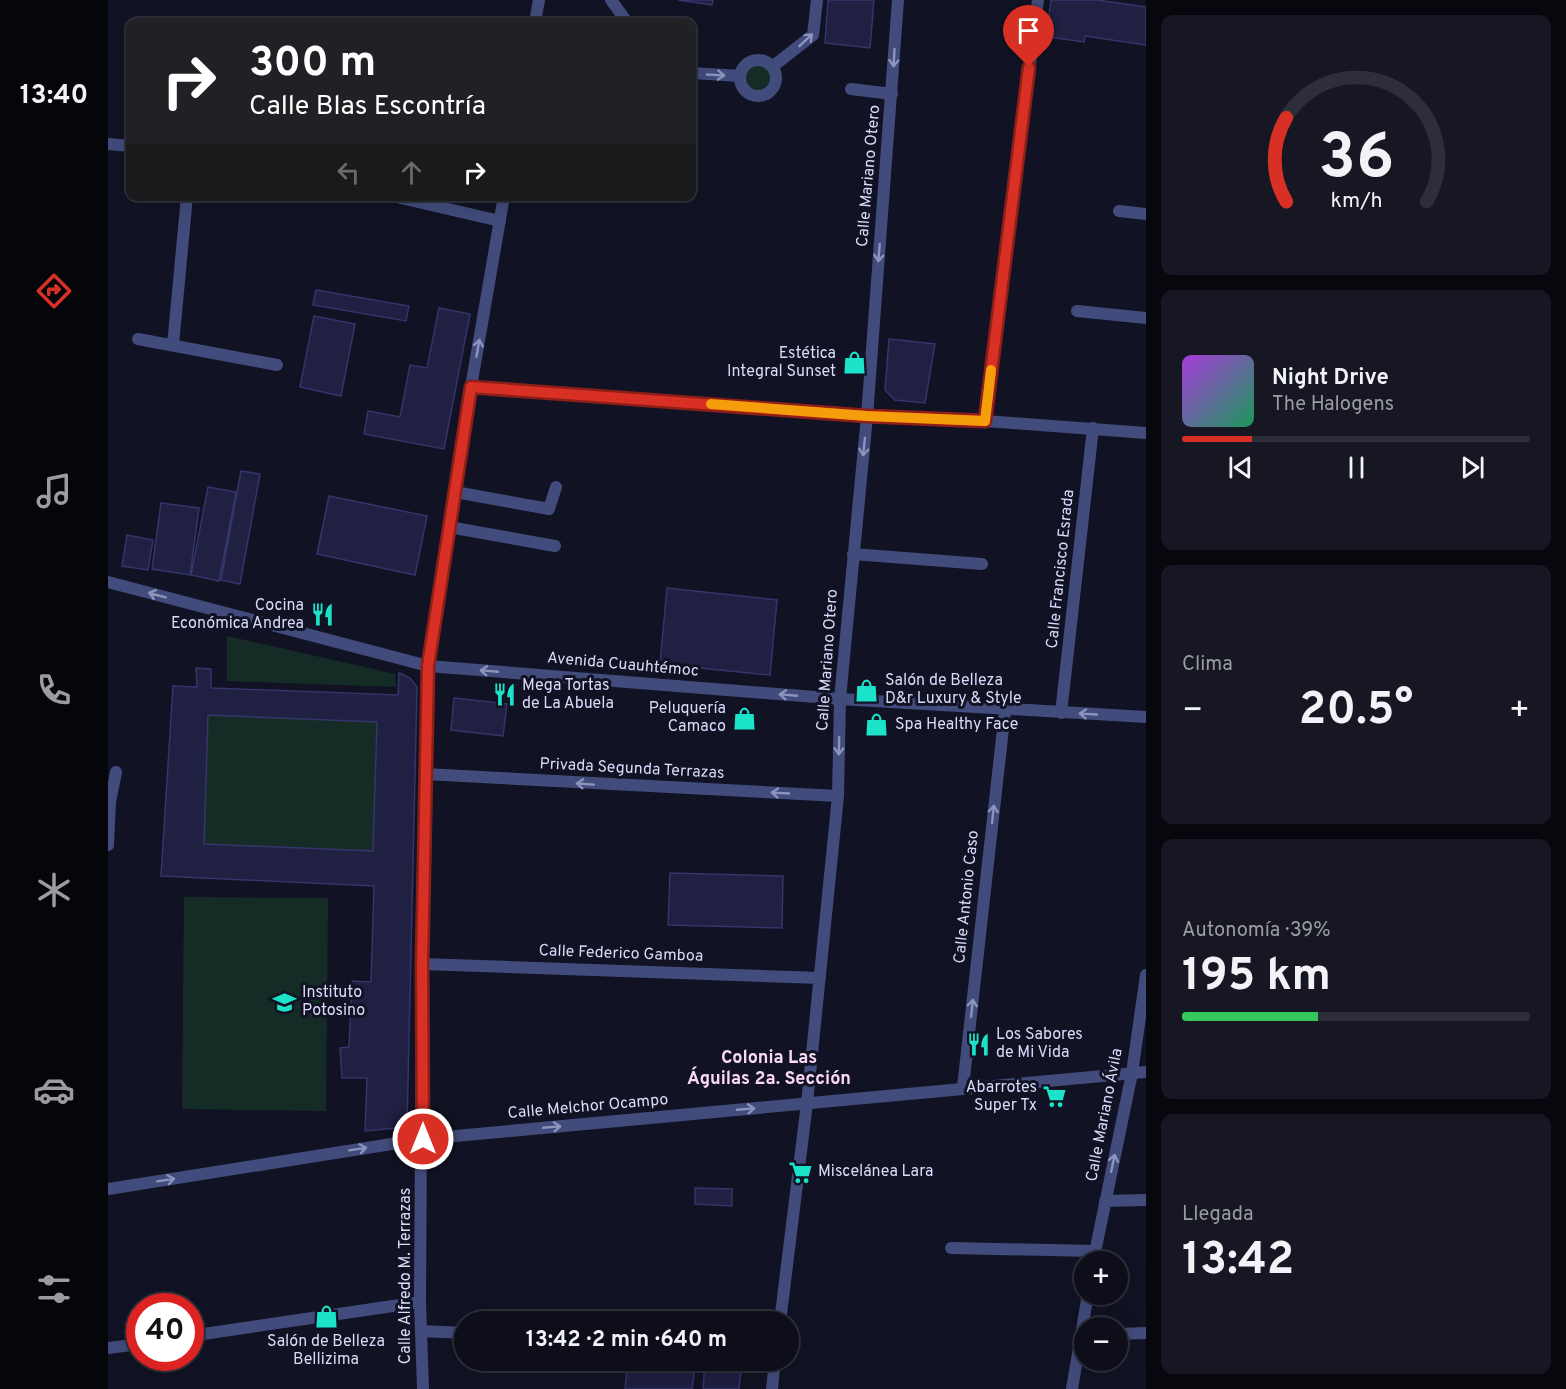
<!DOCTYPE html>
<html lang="es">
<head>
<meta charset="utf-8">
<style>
	body { margin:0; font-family:Overpass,sans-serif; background:#161723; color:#f1f3f6; height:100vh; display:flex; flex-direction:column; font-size:22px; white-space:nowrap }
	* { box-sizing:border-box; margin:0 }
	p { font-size:20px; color:#9a9ca2 }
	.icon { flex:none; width:33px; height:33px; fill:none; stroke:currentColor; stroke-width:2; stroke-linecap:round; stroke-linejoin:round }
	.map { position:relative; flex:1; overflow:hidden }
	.drawer { display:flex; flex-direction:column; gap:15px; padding:15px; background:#07080e; width:420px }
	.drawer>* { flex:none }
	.top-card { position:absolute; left:18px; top:18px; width:570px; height:183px; border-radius:12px; box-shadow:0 6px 24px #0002,0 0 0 2px #2d2e39; background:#202124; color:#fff; overflow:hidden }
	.fabs { position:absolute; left:966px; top:1251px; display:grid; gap:12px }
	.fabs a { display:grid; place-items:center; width:54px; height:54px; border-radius:50%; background:#0d0e1a; box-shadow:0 6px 24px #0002,0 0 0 2px #2d2e39; font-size:30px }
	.speed { position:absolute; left:18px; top:1293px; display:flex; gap:12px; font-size:30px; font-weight:700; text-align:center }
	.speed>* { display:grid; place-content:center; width:78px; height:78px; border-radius:50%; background:#0d0e1a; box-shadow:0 6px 24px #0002,0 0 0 2px #2d2e39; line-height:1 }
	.speed .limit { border:9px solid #d22; background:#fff; color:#111 }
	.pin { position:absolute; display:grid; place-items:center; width:51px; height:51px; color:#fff; margin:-62px -26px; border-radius:50% 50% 50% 0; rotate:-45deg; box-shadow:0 0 6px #0007 }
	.pin .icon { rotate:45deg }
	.me { position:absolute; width:66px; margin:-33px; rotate:0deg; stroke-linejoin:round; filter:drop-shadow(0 0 4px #0008) }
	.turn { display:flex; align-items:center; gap:21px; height:126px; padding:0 24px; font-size:27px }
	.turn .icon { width:78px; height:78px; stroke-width:2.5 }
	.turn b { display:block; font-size:42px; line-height:51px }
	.lanes { display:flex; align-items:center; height:57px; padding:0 24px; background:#0003; justify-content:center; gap:30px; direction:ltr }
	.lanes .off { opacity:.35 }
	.big { font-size:45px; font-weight:700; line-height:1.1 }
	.drawer .tile { flex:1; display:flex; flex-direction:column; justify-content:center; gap:9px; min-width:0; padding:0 21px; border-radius:12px; background:#161723 }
	.drawer .dial { align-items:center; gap:0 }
	.dial svg { height:156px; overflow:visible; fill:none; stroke:#2d2e39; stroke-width:7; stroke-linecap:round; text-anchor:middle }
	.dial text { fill:#f1f3f6; stroke:none }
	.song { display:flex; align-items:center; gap:18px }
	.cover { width:72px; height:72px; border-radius:9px; background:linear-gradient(135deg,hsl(280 70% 55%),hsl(150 70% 35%)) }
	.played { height:6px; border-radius:3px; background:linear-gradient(90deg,#d93025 20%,#2d2e39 20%) }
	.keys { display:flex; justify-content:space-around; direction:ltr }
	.heat { display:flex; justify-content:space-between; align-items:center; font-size:33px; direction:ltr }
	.charge { height:9px; border-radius:4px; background:linear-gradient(90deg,#34c759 39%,#2d2e39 0) }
	.trip { position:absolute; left:346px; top:1311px; width:345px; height:60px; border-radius:30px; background:#0d0e1a; box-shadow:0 6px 24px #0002,0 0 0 2px #2d2e39; font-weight:700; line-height:60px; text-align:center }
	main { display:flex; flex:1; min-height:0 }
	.menu { display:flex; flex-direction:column; width:108px; justify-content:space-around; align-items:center; background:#05060a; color:#9a9ca2 }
	.menu .icon { width:42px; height:42px }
	.menu .selected { color:#d93025 }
	.menu b { font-size:27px; color:#f1f3f6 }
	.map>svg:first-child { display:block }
	.green { fill:#152c26 }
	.building { fill:#1f2042; stroke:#34356b; stroke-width:1.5; fill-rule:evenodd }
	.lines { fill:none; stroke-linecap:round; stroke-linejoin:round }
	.minor { stroke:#414c7c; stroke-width:12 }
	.tertiary { stroke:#414c7c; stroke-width:12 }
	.oneway { stroke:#8c94bb }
	.route-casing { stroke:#8d1f18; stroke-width:15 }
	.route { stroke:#d93025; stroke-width:10 }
	.slow { stroke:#f59e0b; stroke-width:10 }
	.labels { text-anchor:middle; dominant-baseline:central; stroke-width:6; stroke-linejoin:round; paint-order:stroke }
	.street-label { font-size:16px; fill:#d8dbfa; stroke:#111223 }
	.poi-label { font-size:16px; fill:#d8dbfa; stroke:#111223; text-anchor:start }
	.neighbourhood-label { font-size:18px; font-weight:bold; fill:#fbd9f6; stroke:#111223 }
</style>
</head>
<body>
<main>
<nav class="menu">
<b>13:40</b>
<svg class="icon selected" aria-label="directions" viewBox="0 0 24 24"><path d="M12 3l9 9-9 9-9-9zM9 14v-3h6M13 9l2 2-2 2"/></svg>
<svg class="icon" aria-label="music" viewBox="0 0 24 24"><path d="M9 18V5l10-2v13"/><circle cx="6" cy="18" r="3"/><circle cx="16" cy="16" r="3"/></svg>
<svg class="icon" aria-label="phone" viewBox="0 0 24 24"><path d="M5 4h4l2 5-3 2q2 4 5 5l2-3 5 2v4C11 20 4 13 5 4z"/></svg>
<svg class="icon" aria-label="climate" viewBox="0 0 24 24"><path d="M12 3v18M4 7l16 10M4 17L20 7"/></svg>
<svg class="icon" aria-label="car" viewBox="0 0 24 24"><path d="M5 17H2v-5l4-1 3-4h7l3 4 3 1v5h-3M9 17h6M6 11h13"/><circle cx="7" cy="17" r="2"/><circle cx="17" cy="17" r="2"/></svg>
<svg class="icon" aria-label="filters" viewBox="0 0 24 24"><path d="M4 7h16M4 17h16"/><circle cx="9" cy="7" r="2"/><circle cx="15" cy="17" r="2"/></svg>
</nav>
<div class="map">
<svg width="1038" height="1389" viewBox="0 0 1038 1389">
	<rect width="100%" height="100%" fill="#111223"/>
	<path class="green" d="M635 78a15 15 0 1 1 30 0a15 15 0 1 1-30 0Z
		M 119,636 L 287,674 L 288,687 L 119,681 Z
		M 100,715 L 269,722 L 265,851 L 96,844 Z
		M 76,897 L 220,898 L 218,1111 L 74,1109 Z"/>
	<path class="building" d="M 570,0 L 605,0 L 604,5 Z
		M 720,0 L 766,0 L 762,48 L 717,43 Z
		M 943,0 L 989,0 L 1038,7 L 1038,45 L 977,36 L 976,42 L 941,37 L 942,29 L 939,29 Z
		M 208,290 L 301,306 L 298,321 L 205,305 Z
		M 331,308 L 362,314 L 336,449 L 256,434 L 260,411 L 292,417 L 302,365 L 319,368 Z
		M 206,316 L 247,324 L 233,396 L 192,387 Z
		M 781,339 L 827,344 L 817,403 L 787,400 L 777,390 Z
		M 133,471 L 152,474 L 132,584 L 113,580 Z
		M 100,487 L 128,492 L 111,581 L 83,575 Z
		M 221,496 L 319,516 L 307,575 L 209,554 Z
		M 53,503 L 91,508 L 82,575 L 44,569 Z
		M 19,535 L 45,540 L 40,570 L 14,566 Z
		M 559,588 L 669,600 L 662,675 L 552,664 Z
		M 88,668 L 103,669 L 103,688 L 290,695 L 291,673 L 302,678 L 309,687 L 299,1127 L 257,1131 L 259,1078 L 234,1078 L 232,1048 L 241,1047 L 244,981 L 263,982 L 266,886 L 53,876 L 65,686 L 89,687 ZM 100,715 L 269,722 L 265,851 L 96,844 Z
		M 346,698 L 399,704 L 395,736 L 343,730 Z
		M 562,873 L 675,876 L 674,928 L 560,925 Z
		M 587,1188 L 624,1189 L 624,1206 L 587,1204 Z
		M 520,1360 L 587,1367 L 584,1389 L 517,1389 Z
		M 597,1362 L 634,1362 L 631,1389 L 595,1389 Z"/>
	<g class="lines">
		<path class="minor" d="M 503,0 L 519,22
			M632 78a18 18 0 1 1 36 0a18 18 0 1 1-36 0Z
			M 664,67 L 705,35 L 709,0
			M 584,73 L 632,76
			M 743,89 L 784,94
			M 0,144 L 22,146
			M 284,196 L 392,221
			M 1011,211 L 1038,214
			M 969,311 L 1038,318
			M 30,339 L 169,365
			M 65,345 L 79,196
			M 363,387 L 759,416 L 877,421 L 1038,433
			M 877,421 L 930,0
			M 347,492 L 441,509 L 448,487
			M 341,527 L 447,546
			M 745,554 L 874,564
			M 953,713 L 985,428
			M 317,774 L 730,796
			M 0,845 L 2,802 L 8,772
			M 314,964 L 712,978
			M 855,1087 L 897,711
			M 997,1201 L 1038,1200
			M 843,1248 L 986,1251
			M 985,1262 L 1024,1073 L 1038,975
			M 672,1322 L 699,1103 L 730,796 L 732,699 L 759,416 L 790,0
			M 313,1331 L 357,1333
			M 1010,1334 L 1038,1333
			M 82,1336 L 312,1302
			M 0,1348 L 32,1344
			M 664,1389 L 667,1360
			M 964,1389 L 980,1294"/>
		<path class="tertiary" d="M 427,22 L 431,0
			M 0,582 L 320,666 L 732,699 L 1038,717
			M 0,1189 L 315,1139 L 1038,1072
			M 315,1389 L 312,1302 L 314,964 L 320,666 L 363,387 L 396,196"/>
	</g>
	<defs><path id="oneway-shaft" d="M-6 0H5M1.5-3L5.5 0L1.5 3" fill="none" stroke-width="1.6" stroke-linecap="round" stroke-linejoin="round" transform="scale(1.5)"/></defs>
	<g class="oneway">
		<use href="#oneway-shaft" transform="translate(698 40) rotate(-43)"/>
		<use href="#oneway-shaft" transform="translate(786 58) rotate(93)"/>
		<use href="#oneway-shaft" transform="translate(608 75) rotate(3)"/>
		<use href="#oneway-shaft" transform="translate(771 253) rotate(95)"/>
		<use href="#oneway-shaft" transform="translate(370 348) rotate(-80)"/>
		<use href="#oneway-shaft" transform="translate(756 447) rotate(96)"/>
		<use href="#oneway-shaft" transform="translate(49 595) rotate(-165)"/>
		<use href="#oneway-shaft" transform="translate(381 671) rotate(-175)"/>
		<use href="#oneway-shaft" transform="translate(680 695) rotate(-175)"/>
		<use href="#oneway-shaft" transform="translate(980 714) rotate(-177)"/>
		<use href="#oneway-shaft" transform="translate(731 746) rotate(91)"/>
		<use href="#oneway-shaft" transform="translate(477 784) rotate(-176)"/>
		<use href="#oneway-shaft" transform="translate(672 793) rotate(-177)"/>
		<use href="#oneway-shaft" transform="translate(885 814) rotate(-84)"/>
		<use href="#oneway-shaft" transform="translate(864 1008) rotate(-84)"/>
		<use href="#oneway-shaft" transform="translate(638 1109) rotate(-5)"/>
		<use href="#oneway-shaft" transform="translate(444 1127) rotate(-5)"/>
		<use href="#oneway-shaft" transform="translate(250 1149) rotate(-9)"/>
		<use href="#oneway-shaft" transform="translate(1005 1163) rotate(-78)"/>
		<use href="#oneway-shaft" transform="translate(58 1180) rotate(-9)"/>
	</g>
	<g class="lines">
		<defs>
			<path id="route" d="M 315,1139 L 314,964 L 320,666 L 363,387 L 759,416 L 877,421 L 921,67"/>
		</defs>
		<use href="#route" class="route-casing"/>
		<use href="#route" class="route"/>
		<path class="slow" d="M 603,404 L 759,416 L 877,421 L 883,370"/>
	</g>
	<defs>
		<symbol id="shop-bare" viewBox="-9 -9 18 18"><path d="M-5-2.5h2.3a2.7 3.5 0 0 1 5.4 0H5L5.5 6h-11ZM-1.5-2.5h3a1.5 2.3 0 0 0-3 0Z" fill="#1be3ca" stroke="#111223" stroke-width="2.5" paint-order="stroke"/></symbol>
		<symbol id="restaurant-bare" viewBox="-9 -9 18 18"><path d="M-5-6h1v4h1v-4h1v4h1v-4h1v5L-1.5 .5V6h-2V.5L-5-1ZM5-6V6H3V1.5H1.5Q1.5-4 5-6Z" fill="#1be3ca" stroke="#111223" stroke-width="2.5" paint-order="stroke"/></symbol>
		<symbol id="school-bare" viewBox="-9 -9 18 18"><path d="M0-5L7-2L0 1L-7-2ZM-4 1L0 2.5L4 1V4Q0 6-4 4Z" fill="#1be3ca" stroke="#111223" stroke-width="2.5" paint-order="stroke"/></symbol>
		<symbol id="supermarket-bare" viewBox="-9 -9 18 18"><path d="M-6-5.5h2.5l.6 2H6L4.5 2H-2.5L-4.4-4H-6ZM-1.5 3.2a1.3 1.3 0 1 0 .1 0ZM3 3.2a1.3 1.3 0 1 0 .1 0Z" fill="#1be3ca" stroke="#111223" stroke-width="2.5" paint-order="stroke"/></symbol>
	</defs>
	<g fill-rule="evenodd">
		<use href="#shop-bare" x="730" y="346" width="33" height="33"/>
		<use href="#restaurant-bare" x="198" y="598" width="33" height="33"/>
		<use href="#shop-bare" x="742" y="674" width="33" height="33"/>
		<use href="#restaurant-bare" x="380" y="678" width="33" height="33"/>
		<use href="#shop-bare" x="620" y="702" width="33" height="33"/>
		<use href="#shop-bare" x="752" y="708" width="33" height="33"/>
		<use href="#school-bare" x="160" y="986" width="33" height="33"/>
		<use href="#restaurant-bare" x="854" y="1028" width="33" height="33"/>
		<use href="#supermarket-bare" x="930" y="1080" width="33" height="33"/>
		<use href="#supermarket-bare" x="676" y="1156" width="33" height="33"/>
		<use href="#shop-bare" x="202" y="1300" width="33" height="33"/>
	</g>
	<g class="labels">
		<g class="street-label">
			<text transform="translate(761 176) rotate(-85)">Calle Mariano Otero</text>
			<text transform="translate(953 569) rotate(-84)">Calle Francisco Esrada</text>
			<text transform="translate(720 660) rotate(-86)">Calle Mariano Otero</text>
			<text transform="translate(515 665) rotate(5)">Avenida Cuauhtémoc</text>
			<text transform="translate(524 769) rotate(3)">Privada Segunda Terrazas</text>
			<text transform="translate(859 897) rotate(-84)">Calle Antonio Caso</text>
			<text transform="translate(513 954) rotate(2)">Calle Federico Gamboa</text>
			<text transform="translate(480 1107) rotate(-5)">Calle Melchor Ocampo</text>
			<text transform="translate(997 1115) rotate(-79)">Calle Mariano Ávila</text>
			<text transform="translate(298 1276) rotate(-90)">Calle Alfredo M. Terrazas</text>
		</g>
		<g class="poi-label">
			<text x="728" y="354" text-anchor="end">Estética<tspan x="728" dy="18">Integral Sunset</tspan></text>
			<text x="196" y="606" text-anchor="end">Cocina<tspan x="196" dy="18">Económica Andrea</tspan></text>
			<text x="777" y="681">Salón de Belleza<tspan x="777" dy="18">D&amp;r Luxury &amp; Style</tspan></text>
			<text x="414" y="686">Mega Tortas<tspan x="414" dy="18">de La Abuela</tspan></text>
			<text x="618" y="709" text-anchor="end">Peluquería<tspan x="618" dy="18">Camaco</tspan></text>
			<text x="787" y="725">Spa Healthy Face</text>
			<text x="194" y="993">Instituto<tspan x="194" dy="18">Potosino</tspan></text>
			<text x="888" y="1035">Los Sabores<tspan x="888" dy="18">de Mi Vida</tspan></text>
			<text x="929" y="1088" text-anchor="end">Abarrotes<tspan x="929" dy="18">Super Tx</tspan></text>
			<text x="710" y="1172">Miscelánea Lara</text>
			<text x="218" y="1342" text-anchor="middle">Salón de Belleza<tspan x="218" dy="18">Bellizima</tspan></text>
		</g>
		<g class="neighbourhood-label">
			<text x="661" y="1058">Colonia Las<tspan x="661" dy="21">Águilas 2a. Sección</tspan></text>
		</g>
	</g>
</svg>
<div class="fabs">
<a>+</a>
<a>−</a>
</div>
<div class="speed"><div class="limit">40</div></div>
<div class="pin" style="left:921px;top:67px;background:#d93025"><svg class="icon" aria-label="arrive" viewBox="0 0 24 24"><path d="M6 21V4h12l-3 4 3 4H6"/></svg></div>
<svg class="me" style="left:315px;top:1139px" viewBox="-20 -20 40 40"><circle r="17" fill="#d93025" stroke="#fff" stroke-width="3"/><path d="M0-11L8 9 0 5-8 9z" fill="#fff"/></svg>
<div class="trip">13:42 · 2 min · 640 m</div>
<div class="top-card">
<div class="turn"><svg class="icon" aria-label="right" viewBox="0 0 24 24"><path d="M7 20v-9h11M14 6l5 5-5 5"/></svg><div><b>300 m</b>Calle Blas Escontría</div></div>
<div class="lanes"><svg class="icon off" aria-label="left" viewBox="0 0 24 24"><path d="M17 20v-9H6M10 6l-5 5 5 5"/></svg><svg class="icon off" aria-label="ahead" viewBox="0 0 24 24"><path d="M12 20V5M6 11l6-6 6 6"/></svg><svg class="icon" aria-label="right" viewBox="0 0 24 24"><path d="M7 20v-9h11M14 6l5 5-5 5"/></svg></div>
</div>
</div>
<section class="drawer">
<div class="tile dial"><svg viewBox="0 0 100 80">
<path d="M14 69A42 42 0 1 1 86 69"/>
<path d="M14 69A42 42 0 0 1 14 26" stroke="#d93025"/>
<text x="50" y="56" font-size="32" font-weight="700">36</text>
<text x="50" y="72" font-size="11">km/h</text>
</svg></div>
<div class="tile">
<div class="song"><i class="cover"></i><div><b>Night Drive</b><p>The Halogens</p></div></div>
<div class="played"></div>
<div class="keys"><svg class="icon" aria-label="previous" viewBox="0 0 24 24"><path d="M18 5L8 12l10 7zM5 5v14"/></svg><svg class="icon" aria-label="pause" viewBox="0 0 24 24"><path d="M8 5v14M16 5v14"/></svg><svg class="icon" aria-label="next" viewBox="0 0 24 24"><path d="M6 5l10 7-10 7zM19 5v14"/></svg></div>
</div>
<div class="tile"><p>Clima</p>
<div class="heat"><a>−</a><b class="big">20.5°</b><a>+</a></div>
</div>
<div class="tile"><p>Autonomía · 39%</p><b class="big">195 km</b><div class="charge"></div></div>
<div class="tile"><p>Llegada</p><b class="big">13:42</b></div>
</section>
</main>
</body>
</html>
